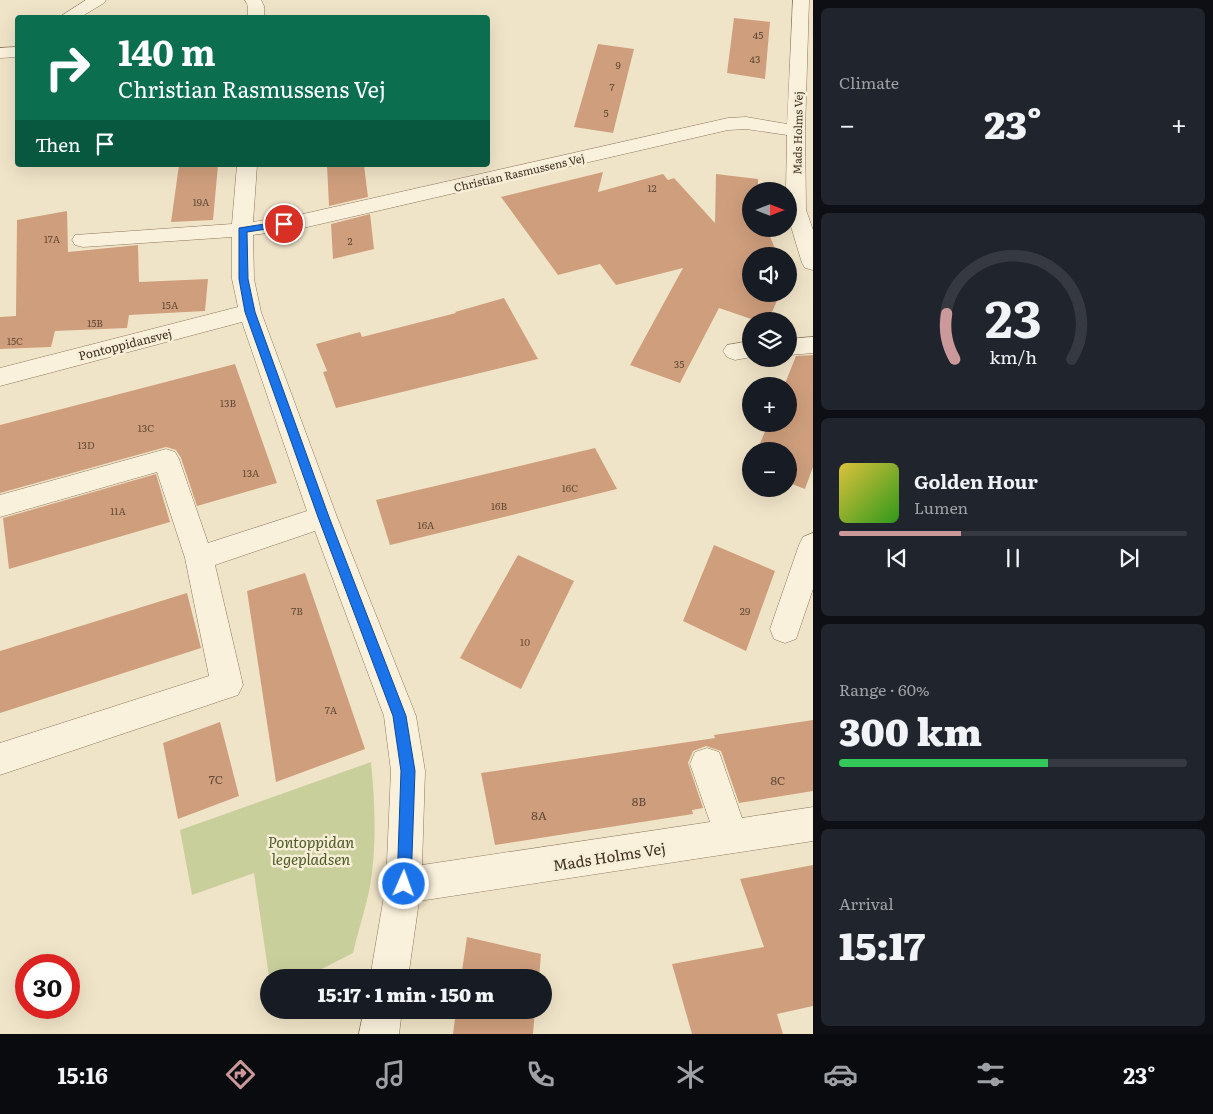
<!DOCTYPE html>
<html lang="en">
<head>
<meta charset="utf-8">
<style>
	body { margin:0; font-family:Literata,serif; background:#20242c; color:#f1f3f6; height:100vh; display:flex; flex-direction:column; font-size:19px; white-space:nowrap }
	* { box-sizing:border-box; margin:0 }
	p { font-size:16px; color:#9ea1a6 }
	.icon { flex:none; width:28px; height:28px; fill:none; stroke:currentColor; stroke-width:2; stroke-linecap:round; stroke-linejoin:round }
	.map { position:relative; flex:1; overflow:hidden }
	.side { display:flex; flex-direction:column; gap:8px; padding:8px; background:#0d0f14; width:400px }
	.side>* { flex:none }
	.top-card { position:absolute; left:15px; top:15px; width:475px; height:152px; border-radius:5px; box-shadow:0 5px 20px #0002; background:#0b6e4f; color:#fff; overflow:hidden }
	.needle { width:32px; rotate:90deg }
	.tools { position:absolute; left:742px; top:182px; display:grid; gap:10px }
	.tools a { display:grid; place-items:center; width:55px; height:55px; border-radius:50%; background:#171b24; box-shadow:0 5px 20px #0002; font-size:25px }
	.speed { position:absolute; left:15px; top:954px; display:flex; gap:10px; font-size:25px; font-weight:700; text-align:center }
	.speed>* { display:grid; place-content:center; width:65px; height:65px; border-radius:50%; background:#171b24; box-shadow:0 5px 20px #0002; line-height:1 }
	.speed .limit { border:8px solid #d22; background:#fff; color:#111 }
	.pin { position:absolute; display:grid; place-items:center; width:42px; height:42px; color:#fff; margin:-21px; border:2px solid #fff; border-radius:50%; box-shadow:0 1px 5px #0007 }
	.me { position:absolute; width:55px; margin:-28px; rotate:2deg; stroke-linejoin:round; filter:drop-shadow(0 0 4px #0008) }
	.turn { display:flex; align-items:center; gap:18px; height:105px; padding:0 20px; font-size:22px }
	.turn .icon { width:65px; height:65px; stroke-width:2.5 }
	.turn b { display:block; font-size:35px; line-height:42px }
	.then { display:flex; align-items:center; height:48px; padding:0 20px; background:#0003; gap:10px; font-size:19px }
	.big { font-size:38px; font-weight:800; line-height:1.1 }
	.side .card { flex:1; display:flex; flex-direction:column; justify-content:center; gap:8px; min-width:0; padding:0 18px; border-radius:8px; background:#20242c }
	.side .dial { align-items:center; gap:0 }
	.dial svg { height:130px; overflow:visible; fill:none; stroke:#363941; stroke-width:7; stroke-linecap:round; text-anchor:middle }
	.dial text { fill:#f1f3f6; stroke:none }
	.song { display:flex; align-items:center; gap:15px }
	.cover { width:60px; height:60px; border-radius:8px; background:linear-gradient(135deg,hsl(50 70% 55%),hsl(110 70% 35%)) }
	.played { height:5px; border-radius:2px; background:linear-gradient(90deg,#cc999b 35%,#363941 35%) }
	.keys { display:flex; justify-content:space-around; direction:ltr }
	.heat { display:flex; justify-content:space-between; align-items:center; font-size:28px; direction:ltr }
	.charge { height:8px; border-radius:4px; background:linear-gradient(90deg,#34c759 60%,#363941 0) }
	.trip { position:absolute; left:260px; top:969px; width:292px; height:50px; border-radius:25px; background:#171b24; box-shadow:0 5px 20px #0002; font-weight:800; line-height:50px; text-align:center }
	.dock { display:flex; height:80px; justify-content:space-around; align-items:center; background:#090b0e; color:#9ea1a6 }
	.dock .icon { width:35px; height:35px }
	.dock .current { color:#cc999b }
	.dock b { font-size:22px; color:#f1f3f6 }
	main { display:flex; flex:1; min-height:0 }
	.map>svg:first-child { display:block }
	.green { fill:#c9cf9b }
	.building { fill:#cf9f7d }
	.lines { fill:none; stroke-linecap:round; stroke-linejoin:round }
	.minor-casing { stroke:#8d765c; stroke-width:1 }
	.minor { fill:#faf1dc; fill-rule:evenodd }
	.route { fill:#1a73e8; stroke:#114b97 }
	.labels { text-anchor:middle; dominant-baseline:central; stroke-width:5; stroke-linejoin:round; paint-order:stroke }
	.number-label { font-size:10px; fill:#624a37 }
	.far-street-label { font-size:11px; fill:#3d2e20; stroke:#f7eed8 }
	.street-label { font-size:12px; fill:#3d2e20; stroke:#f7eed8 }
	.near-number-label { font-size:12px; fill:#624a37 }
	.near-park-label { font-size:15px; font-style:italic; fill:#4d5a26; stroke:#f7eed8 }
	.near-street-label { font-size:15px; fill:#3d2e20; stroke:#f7eed8 }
</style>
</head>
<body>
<main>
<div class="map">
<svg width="813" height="1034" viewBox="0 0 813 1034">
	<rect width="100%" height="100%" fill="#f0e4c8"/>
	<path class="green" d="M 371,762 C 375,803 377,846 370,886 C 366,908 358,931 353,953 L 306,977 L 269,977 L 254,873 L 192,895 L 180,830 Z"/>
	<path class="building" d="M 734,18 L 770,22 L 765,79 L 727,73 Z
		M 598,44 L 634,49 L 613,133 L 574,127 Z
		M 179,165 L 218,165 L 213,220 L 171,222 Z
		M 327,165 L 364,165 L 368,197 L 329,206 Z
		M 603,172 L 598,192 L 663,174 L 668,180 L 674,178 L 715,223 L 716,174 L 758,179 L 758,191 L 751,191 L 751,229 L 767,229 L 778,256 L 751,256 L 751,294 L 780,294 L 768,321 L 757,321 L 719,308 L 680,383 L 630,365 L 683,268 L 616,285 L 600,264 L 558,275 L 501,197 Z
		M 67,211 L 68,252 L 138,245 L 139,282 L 208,279 L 205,311 L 129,315 L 127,328 L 55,331 L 51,347 L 0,349 L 0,317 L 16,316 L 17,220 Z
		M 370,214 L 374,249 L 333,259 L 331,224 Z
		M 504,298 L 538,359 L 336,408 L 323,372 L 327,371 L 316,344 L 360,332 L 362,337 L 456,313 L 455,312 Z
		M 813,355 L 813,467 L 805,489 L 789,483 L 789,451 L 757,451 L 768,424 L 789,424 L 789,386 L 784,386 L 796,356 Z
		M 235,364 L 277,483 L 197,506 L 181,458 L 176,450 L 166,447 L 0,493 L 0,425 Z
		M 595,448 L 617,489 L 390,545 L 376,500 Z
		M 156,474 L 170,522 L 9,569 L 3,518 Z
		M 714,545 L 775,571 L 746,651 L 683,621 Z
		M 518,555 L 574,581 L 521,689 L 460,658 Z
		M 305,573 L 365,749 L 276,782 L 247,591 Z
		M 187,593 L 201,648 L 0,713 L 0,651 Z
		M 813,720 L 813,791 L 739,803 L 721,751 L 706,746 L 693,751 L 688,763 L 703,808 L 692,810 L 693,814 L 495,845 L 481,773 L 715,738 L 714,735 Z
		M 220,722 L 239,796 L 178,819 L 163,743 Z
		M 813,865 L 813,1006 L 777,1014 L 783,1034 L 692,1034 L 672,964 L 764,947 L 740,879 Z
		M 467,937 L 541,954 L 539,978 L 461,978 Z
		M 456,1010 L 535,1010 L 533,1034 L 453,1034 Z"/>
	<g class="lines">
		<defs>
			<path id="minor" d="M 86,0 L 106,0 L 104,3 L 79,18 L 58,18 Z
				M 245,0 L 261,0 L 264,6 L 264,18 L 248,18 L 248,6 Z
				M 793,0 L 809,0 L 805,131 L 806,210 L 813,230 L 813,270 L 805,268 L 802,263 L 789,220 L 789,191 L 786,191 L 787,135 L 746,129 L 728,130 L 303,228 L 253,235 L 254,279 L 261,312 L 337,517 L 416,716 L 425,771 L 422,865 L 710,822 L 690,764 L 695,752 L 707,748 L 719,752 L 742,818 L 813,807 L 813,841 L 419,901 L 408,978 L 370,978 L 386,884 L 391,771 L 384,716 L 315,531 L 215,565 L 243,685 L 238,695 L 0,775 L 0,743 L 209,676 L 185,558 L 157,472 L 0,517 L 0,495 L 166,449 L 175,452 L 179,459 L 208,543 L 307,511 L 242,322 L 0,386 L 0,368 L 238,307 L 232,279 L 232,237 L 83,247 L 75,245 L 72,240 L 75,235 L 232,224 L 237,165 L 257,165 L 253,222 L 303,214 L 728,118 L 746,117 L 787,124 Z
				M 18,47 L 18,57 L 0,58 L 0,48 Z
				M 813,337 L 813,353 L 789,355 L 789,339 Z
				M 751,341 L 751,357 L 735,360 L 727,357 L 723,351 L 727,345 Z
				M 813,533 L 813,589 L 796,639 L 785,643 L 774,639 L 770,629 L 799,545 L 803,537 Z
				M 364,1010 L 402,1010 L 399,1034 L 359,1034 Z"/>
		</defs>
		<use href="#minor" class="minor-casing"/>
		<use href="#minor" class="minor"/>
	</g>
	<path class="route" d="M 284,221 L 287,222 L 287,226 L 247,232 L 248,279 L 255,312 L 329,517 L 406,716 L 415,771 L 411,884 L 409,889 L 404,891 L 399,889 L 397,884 L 401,771 L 393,716 L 318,517 L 245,312 L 239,279 L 239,228 Z"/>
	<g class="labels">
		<g class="number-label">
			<text x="758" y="34">45</text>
			<text x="755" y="58">43</text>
			<text x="618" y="64">9</text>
			<text x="612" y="86">7</text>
			<text x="606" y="112">5</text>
			<text x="652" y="187">12</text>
			<text x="201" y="201">19A</text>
			<text x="52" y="238">17A</text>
			<text x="350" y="240">2</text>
			<text x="170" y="304">15A</text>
			<text x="95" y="322">15B</text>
			<text x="15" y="340">15C</text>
			<text x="679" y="363">35</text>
			<text x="228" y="402">13B</text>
			<text x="146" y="427">13C</text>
			<text x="86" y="444">13D</text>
			<text x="251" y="472">13A</text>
			<text x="570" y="487">16C</text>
			<text x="499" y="505">16B</text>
			<text x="118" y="510">11A</text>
			<text x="426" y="524">16A</text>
			<text x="297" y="610">7B</text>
			<text x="745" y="610">29</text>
			<text x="525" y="641">10</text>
			<text x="331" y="709">7A</text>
		</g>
		<g class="far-street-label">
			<text transform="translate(797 133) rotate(-89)">Mads Holms Vej</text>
			<text transform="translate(519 172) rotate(-13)">Christian Rasmussens Vej</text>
		</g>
		<g class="street-label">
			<text transform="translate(125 344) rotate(-14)">Pontoppidansvej</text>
		</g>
		<g class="near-number-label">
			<text x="216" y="779">7C</text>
			<text x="778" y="780">8C</text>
			<text x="639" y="801">8B</text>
			<text x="539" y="815">8A</text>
		</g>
		<g class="near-park-label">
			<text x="311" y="841">Pontoppidan<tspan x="311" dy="17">legepladsen</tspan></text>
		</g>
		<g class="near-street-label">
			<text transform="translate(609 856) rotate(-9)">Mads Holms Vej</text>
		</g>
	</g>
</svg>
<div class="tools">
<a><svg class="needle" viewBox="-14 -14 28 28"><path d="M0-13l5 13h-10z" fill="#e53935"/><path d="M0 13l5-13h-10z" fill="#9ea1a6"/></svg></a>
<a><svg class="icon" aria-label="sound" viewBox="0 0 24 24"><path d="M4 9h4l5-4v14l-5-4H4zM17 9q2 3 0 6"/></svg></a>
<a><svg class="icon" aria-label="layers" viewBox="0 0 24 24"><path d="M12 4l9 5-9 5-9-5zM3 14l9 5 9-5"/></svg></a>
<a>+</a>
<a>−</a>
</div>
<div class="speed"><div class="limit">30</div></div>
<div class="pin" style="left:284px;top:224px;background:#d93025"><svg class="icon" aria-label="arrive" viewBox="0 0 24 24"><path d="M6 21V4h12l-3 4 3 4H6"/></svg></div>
<svg class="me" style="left:404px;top:884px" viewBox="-20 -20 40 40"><circle r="17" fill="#1a73e8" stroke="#fff" stroke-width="3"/><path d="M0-11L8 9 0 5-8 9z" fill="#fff"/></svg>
<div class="trip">15:17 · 1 min · 150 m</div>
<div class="top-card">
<div class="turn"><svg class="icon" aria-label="right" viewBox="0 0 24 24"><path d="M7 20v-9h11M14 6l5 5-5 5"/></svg><div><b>140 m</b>Christian Rasmussens Vej</div></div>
<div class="then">Then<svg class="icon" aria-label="arrive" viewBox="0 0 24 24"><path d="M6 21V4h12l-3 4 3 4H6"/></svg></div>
</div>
</div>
<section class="side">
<div class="card"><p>Climate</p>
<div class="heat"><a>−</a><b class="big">23°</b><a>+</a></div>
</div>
<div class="card dial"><svg viewBox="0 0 100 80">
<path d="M14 69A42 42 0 1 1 86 69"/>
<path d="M14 69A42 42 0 0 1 9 41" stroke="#cc999b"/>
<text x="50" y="56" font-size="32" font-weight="700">23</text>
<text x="50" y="72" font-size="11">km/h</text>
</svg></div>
<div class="card">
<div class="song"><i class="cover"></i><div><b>Golden Hour</b><p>Lumen</p></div></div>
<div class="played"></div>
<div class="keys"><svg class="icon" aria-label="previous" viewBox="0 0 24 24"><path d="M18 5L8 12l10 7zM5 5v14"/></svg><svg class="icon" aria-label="pause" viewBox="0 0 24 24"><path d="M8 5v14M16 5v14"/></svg><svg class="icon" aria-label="next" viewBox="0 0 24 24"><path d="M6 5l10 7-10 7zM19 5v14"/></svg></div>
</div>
<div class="card"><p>Range · 60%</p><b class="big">300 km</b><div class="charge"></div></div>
<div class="card"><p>Arrival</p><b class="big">15:17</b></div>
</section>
</main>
<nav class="dock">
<b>15:16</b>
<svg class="icon current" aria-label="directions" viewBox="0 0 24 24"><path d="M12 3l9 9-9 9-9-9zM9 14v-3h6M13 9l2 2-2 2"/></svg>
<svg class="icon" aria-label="music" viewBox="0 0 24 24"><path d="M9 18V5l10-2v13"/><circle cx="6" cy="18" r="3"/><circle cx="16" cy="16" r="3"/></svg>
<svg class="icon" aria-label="phone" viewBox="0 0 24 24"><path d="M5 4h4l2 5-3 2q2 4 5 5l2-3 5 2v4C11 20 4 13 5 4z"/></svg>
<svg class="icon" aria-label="climate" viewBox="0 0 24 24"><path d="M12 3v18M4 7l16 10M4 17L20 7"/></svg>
<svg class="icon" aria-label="car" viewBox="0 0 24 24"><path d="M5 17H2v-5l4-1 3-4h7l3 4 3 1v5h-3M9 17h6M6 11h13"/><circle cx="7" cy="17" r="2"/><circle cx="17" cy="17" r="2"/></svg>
<svg class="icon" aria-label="filters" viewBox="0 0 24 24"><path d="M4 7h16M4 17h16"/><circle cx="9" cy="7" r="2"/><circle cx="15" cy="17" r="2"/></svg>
<b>23°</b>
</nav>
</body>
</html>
